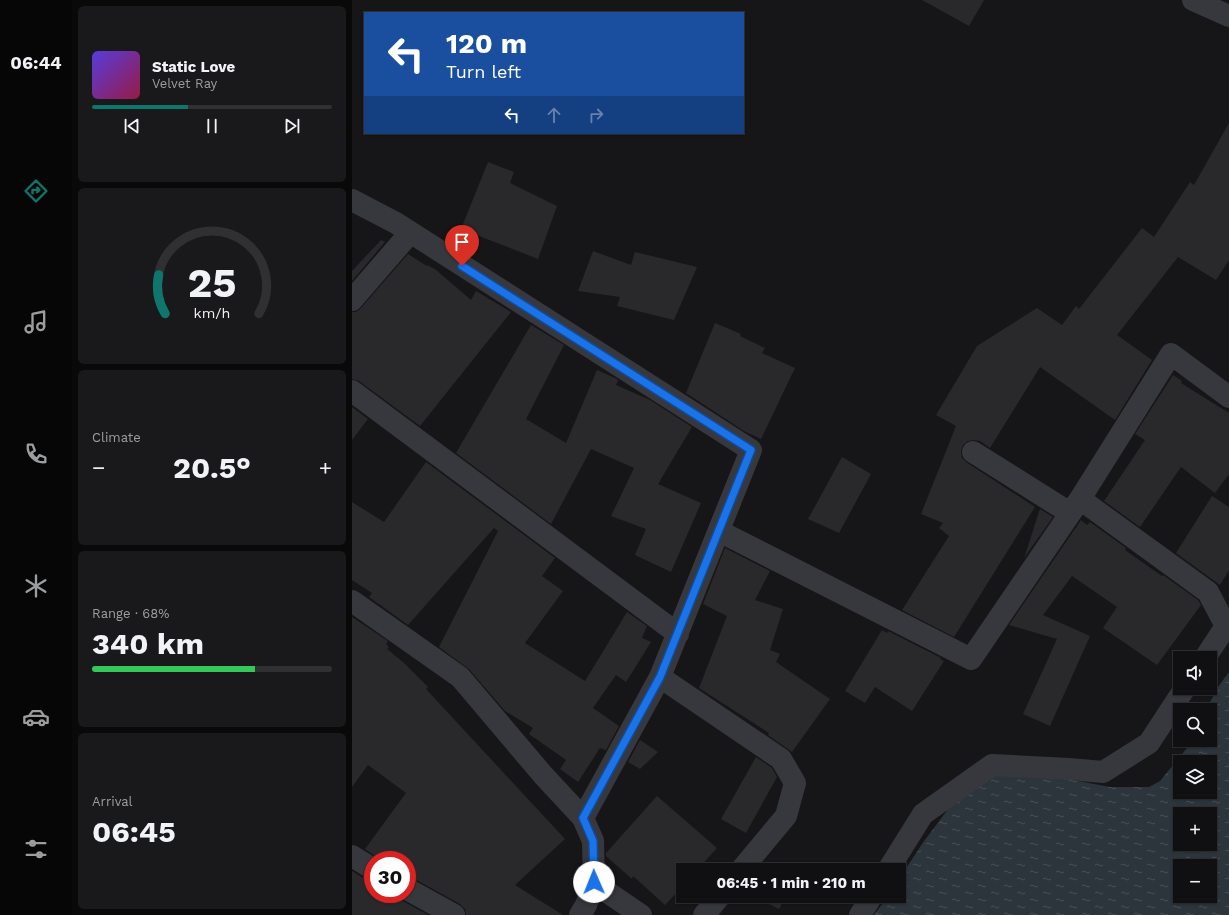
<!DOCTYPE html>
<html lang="en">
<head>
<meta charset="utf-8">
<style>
	body { margin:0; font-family:"Work Sans",sans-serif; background:#19191b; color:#f1f3f6; height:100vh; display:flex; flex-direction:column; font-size:15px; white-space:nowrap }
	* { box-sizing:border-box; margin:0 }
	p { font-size:13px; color:#9c9d9f }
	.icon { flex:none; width:22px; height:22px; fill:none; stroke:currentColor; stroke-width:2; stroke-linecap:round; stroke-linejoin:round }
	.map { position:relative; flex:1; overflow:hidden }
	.drawer { display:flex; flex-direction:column; gap:6px; padding:6px; background:#09090a; width:280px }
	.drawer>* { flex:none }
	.hud { position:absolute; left:12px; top:12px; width:380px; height:122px; border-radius:0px; box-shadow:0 1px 3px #0004,0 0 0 1px #303032; background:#1a4fa0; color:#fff; overflow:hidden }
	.controls { position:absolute; left:821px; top:651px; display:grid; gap:8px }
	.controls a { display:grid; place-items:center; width:44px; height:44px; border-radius:0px; background:#101012; box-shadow:0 1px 3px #0004,0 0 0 1px #303032; font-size:20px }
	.speed { position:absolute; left:12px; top:851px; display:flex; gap:8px; font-size:20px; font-weight:700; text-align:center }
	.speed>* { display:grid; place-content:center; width:52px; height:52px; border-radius:50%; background:#101012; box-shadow:0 1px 3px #0004,0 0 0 1px #303032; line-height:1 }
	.speed .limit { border:6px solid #d22; background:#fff; color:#111 }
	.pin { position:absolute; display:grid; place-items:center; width:34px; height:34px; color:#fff; margin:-41px -17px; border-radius:50% 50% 50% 0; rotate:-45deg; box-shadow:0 0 4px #0007 }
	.pin .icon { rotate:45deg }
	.me { position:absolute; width:44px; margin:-22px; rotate:359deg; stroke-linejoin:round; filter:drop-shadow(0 0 3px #0008) }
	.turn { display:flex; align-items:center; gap:14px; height:84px; padding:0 16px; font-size:18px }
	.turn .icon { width:52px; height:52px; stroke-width:2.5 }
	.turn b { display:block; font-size:28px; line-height:34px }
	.lanes { display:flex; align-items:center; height:38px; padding:0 16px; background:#0003; justify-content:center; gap:20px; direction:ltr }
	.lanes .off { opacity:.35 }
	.big { font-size:30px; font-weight:700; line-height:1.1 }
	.drawer .widget { flex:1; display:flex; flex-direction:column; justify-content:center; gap:6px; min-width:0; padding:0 14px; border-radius:6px; background:#19191b }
	.drawer .dial { align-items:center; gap:0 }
	.dial svg { height:104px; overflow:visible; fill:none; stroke:#303032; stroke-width:7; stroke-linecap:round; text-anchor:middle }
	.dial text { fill:#f1f3f6; stroke:none }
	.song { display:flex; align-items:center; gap:12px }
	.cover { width:48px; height:48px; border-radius:6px; background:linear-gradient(135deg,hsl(250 70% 55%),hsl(340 70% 35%)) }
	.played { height:4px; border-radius:2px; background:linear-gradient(90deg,#0f766e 40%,#303032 40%) }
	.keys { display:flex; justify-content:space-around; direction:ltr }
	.heat { display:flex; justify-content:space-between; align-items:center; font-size:22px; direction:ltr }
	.charge { height:6px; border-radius:3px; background:linear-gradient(90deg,#34c759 68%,#303032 0) }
	.trip { position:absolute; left:324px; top:863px; width:230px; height:40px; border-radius:0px; background:#101012; box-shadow:0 1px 3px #0004,0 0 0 1px #303032; font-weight:700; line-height:40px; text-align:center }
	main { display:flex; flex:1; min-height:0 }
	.tab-bar { display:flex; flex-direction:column; width:72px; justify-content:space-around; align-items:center; background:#060607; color:#9c9d9f }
	.tab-bar .icon { width:28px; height:28px }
	.tab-bar .active { color:#0f766e }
	.tab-bar b { font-size:18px; color:#f1f3f6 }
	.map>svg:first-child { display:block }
	.water { fill:url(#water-ripples); fill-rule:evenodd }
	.building { fill:#29292c }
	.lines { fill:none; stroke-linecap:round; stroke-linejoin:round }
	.minor { stroke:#37383d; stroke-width:22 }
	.route-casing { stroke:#114b97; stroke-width:10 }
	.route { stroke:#1a73e8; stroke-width:7 }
</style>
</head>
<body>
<main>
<nav class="tab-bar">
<b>06:44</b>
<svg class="icon active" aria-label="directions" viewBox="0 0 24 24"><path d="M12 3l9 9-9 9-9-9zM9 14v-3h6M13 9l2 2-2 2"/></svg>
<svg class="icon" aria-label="music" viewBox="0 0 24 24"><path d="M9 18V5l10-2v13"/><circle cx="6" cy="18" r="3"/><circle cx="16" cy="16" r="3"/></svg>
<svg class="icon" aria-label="phone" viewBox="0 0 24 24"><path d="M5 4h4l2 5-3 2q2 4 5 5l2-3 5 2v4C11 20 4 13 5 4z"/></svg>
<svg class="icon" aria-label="climate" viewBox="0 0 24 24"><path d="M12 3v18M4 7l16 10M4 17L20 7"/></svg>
<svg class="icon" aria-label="car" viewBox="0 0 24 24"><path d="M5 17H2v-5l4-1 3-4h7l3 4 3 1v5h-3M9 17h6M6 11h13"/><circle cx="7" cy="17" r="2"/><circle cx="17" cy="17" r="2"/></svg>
<svg class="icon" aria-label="filters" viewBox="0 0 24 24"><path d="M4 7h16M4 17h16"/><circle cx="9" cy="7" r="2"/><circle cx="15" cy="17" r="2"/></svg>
</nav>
<section class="drawer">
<div class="widget">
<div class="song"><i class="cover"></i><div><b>Static Love</b><p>Velvet Ray</p></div></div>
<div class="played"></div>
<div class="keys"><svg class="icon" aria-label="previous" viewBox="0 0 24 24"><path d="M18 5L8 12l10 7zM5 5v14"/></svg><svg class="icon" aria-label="pause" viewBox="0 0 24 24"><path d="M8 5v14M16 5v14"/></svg><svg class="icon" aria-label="next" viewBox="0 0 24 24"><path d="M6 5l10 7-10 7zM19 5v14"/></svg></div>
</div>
<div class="widget dial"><svg viewBox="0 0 100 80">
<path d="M14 69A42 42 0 1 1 86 69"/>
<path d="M14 69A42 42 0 0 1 9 39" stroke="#0f766e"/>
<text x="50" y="56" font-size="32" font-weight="700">25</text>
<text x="50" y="72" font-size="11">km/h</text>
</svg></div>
<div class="widget"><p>Climate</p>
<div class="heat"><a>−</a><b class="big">20.5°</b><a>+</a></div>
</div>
<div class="widget"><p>Range · 68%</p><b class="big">340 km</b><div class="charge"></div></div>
<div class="widget"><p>Arrival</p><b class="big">06:45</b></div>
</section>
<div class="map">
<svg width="877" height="915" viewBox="0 0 877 915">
	<defs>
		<pattern id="water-ripples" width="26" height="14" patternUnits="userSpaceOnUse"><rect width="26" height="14" fill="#2c353c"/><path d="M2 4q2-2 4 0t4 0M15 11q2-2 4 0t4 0" fill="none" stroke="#485056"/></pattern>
	</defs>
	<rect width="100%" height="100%" fill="#161618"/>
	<path class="water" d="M 877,672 L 877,915 L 522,915 L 536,896 L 547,896 L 547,879 L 570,844 L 611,789 L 643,771 L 694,775 L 758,787 L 797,787 L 808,781 L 835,748 L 839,740 L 858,740 L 858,710 L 854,710 L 866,687 ZM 828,762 L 858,762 L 858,792 L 828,792 ZM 828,814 L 858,814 L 858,844 L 828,844 ZM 828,866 L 858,866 L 858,896 L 828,896 Z"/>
	<path class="building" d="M 570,0 L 632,0 L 617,26 Z
		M 877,123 L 877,260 L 864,280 L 826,257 L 765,335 L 800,360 L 763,420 L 688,367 L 638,448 L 628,441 L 622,440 L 616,441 L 611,445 L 609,452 L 610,458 L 614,462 L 683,507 L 602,637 L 550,610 L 597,536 L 587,528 L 591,523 L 569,514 L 604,426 L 584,415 L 625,346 L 685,308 L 710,325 L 724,306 L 727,309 L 790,228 L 802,237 L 838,182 L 842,185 Z
		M 136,162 L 162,172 L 158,183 L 205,206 L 186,259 L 109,229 Z
		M 29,240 L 33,242 L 0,281 L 0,271 Z
		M 241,251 L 279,265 L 283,252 L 345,267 L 322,320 L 265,306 L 268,297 L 226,291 Z
		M 56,254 L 75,266 L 75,265 L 83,269 L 119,300 L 124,291 L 159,312 L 68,426 L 7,381 L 0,379 L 0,312 L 4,312 L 9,308 Z
		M 363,323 L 389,334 L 388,336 L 413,348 L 410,353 L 443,368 L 409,439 L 392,431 L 334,393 Z
		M 179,325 L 212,345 L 174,419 L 214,443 L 245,370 L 265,379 L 266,380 L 264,385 L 298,400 L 340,427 L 306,484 L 349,503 L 319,572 L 283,555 L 294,529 L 259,516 L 282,468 L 239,449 L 199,524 L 104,453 Z
		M 821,375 L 830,381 L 829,383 L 877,413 L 877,474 L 863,493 L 829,467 L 788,527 L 752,501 L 793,440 L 783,434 Z
		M 0,407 L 16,419 L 0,440 Z
		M 490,457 L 519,474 L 487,533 L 456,519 Z
		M 74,462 L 203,558 L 190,576 L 211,591 L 173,643 L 233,681 L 275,612 L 295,626 L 290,638 L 299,642 L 274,682 L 264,675 L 241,708 L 267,726 L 254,750 L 248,748 L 226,782 L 208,769 L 214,760 L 177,734 L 181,728 L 153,711 L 117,669 L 87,647 L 146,531 L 142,528 L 56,625 L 17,597 L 20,593 L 0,580 L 0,502 L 32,522 Z
		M 860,496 L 877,507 L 877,570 L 868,585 L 824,553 Z
		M 688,509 L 701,517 L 672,558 Z
		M 729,520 L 735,525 L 738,522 L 774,548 L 773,550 L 810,576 L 811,575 L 846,600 L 849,605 L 805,665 L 751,628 L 765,607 L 720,576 L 691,615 L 738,636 L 698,726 L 671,714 L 705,639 L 657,625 Z
		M 373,548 L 418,571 L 403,600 L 431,609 L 418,650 L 428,654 L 424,662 L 478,699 L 440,752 L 416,735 L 417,733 L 347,688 L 375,616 L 351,604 Z
		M 0,617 L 36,641 L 34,644 L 37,647 L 35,649 L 52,663 L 76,687 L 74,689 L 213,839 L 163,885 L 211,915 L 114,915 L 113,909 L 108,904 L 61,878 L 55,877 L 55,860 L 29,860 L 13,849 L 54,793 L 16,765 L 0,787 Z
		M 530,630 L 535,633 L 536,631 L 589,658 L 588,659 L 592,661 L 560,711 L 523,687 L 513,703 L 493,691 Z
		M 288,740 L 306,752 L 288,769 L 276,762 Z
		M 404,757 L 420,768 L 425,777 L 394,833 L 369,819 Z
		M 305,796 L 365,848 L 345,870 L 331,870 L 331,886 L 313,905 L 281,876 L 280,879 L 254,856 L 254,853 Z
		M 0,871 L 14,880 L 21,881 L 21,894 L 44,894 L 49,900 L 76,915 L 0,915 Z
		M 409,896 L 434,896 L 427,909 L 407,899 Z"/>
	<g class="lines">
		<path class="minor" d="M 841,0 L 877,16
			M 0,200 L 44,223 L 399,450 L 308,677 L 231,818
			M 0,300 L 58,233
			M 0,391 L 326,634
			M 621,452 L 718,513
			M 728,499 L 856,592 L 874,626 L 853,658
			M 367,531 L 619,659 L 728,499 L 819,354 L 877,397
			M 0,601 L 108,677 L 191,775 L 231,818 L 241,841 L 242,883 L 234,905 L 228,915
			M 308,677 L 429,759 L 443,783 L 434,816 L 389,870
			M 0,856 L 21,869
			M 536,870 L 571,814 L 640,765 L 717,769 L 751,772 L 797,743 L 833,688
			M 242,883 L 289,915
			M 55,889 L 102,915
			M 352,915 L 368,896
			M 508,915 L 520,896"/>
	</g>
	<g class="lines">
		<defs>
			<path id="route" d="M 110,266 L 399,450 L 308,677 L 231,818 L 241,841 L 242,882"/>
		</defs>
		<use href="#route" class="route-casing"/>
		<use href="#route" class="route"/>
	</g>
</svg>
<div class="controls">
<a><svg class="icon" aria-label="sound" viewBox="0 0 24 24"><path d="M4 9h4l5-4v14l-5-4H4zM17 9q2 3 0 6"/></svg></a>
<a><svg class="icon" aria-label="search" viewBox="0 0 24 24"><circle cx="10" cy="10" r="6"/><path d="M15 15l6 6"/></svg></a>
<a><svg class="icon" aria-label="layers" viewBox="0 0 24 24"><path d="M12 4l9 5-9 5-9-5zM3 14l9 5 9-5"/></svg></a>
<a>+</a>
<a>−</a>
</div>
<div class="speed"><div class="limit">30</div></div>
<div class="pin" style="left:110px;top:266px;background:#d93025"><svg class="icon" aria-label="arrive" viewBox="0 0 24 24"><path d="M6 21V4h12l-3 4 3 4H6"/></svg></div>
<svg class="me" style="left:242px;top:882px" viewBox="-20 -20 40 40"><circle r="19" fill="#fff"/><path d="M0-13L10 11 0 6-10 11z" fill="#1a73e8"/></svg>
<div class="trip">06:45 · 1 min · 210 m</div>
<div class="hud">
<div class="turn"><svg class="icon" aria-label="left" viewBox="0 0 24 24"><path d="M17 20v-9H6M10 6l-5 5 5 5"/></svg><div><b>120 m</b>Turn left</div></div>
<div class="lanes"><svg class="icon" aria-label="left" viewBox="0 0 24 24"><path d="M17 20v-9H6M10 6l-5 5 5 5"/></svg><svg class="icon off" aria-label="ahead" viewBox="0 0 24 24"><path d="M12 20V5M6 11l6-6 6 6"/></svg><svg class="icon off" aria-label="right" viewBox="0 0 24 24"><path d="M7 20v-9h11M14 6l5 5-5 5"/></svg></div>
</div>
</div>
</main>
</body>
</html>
